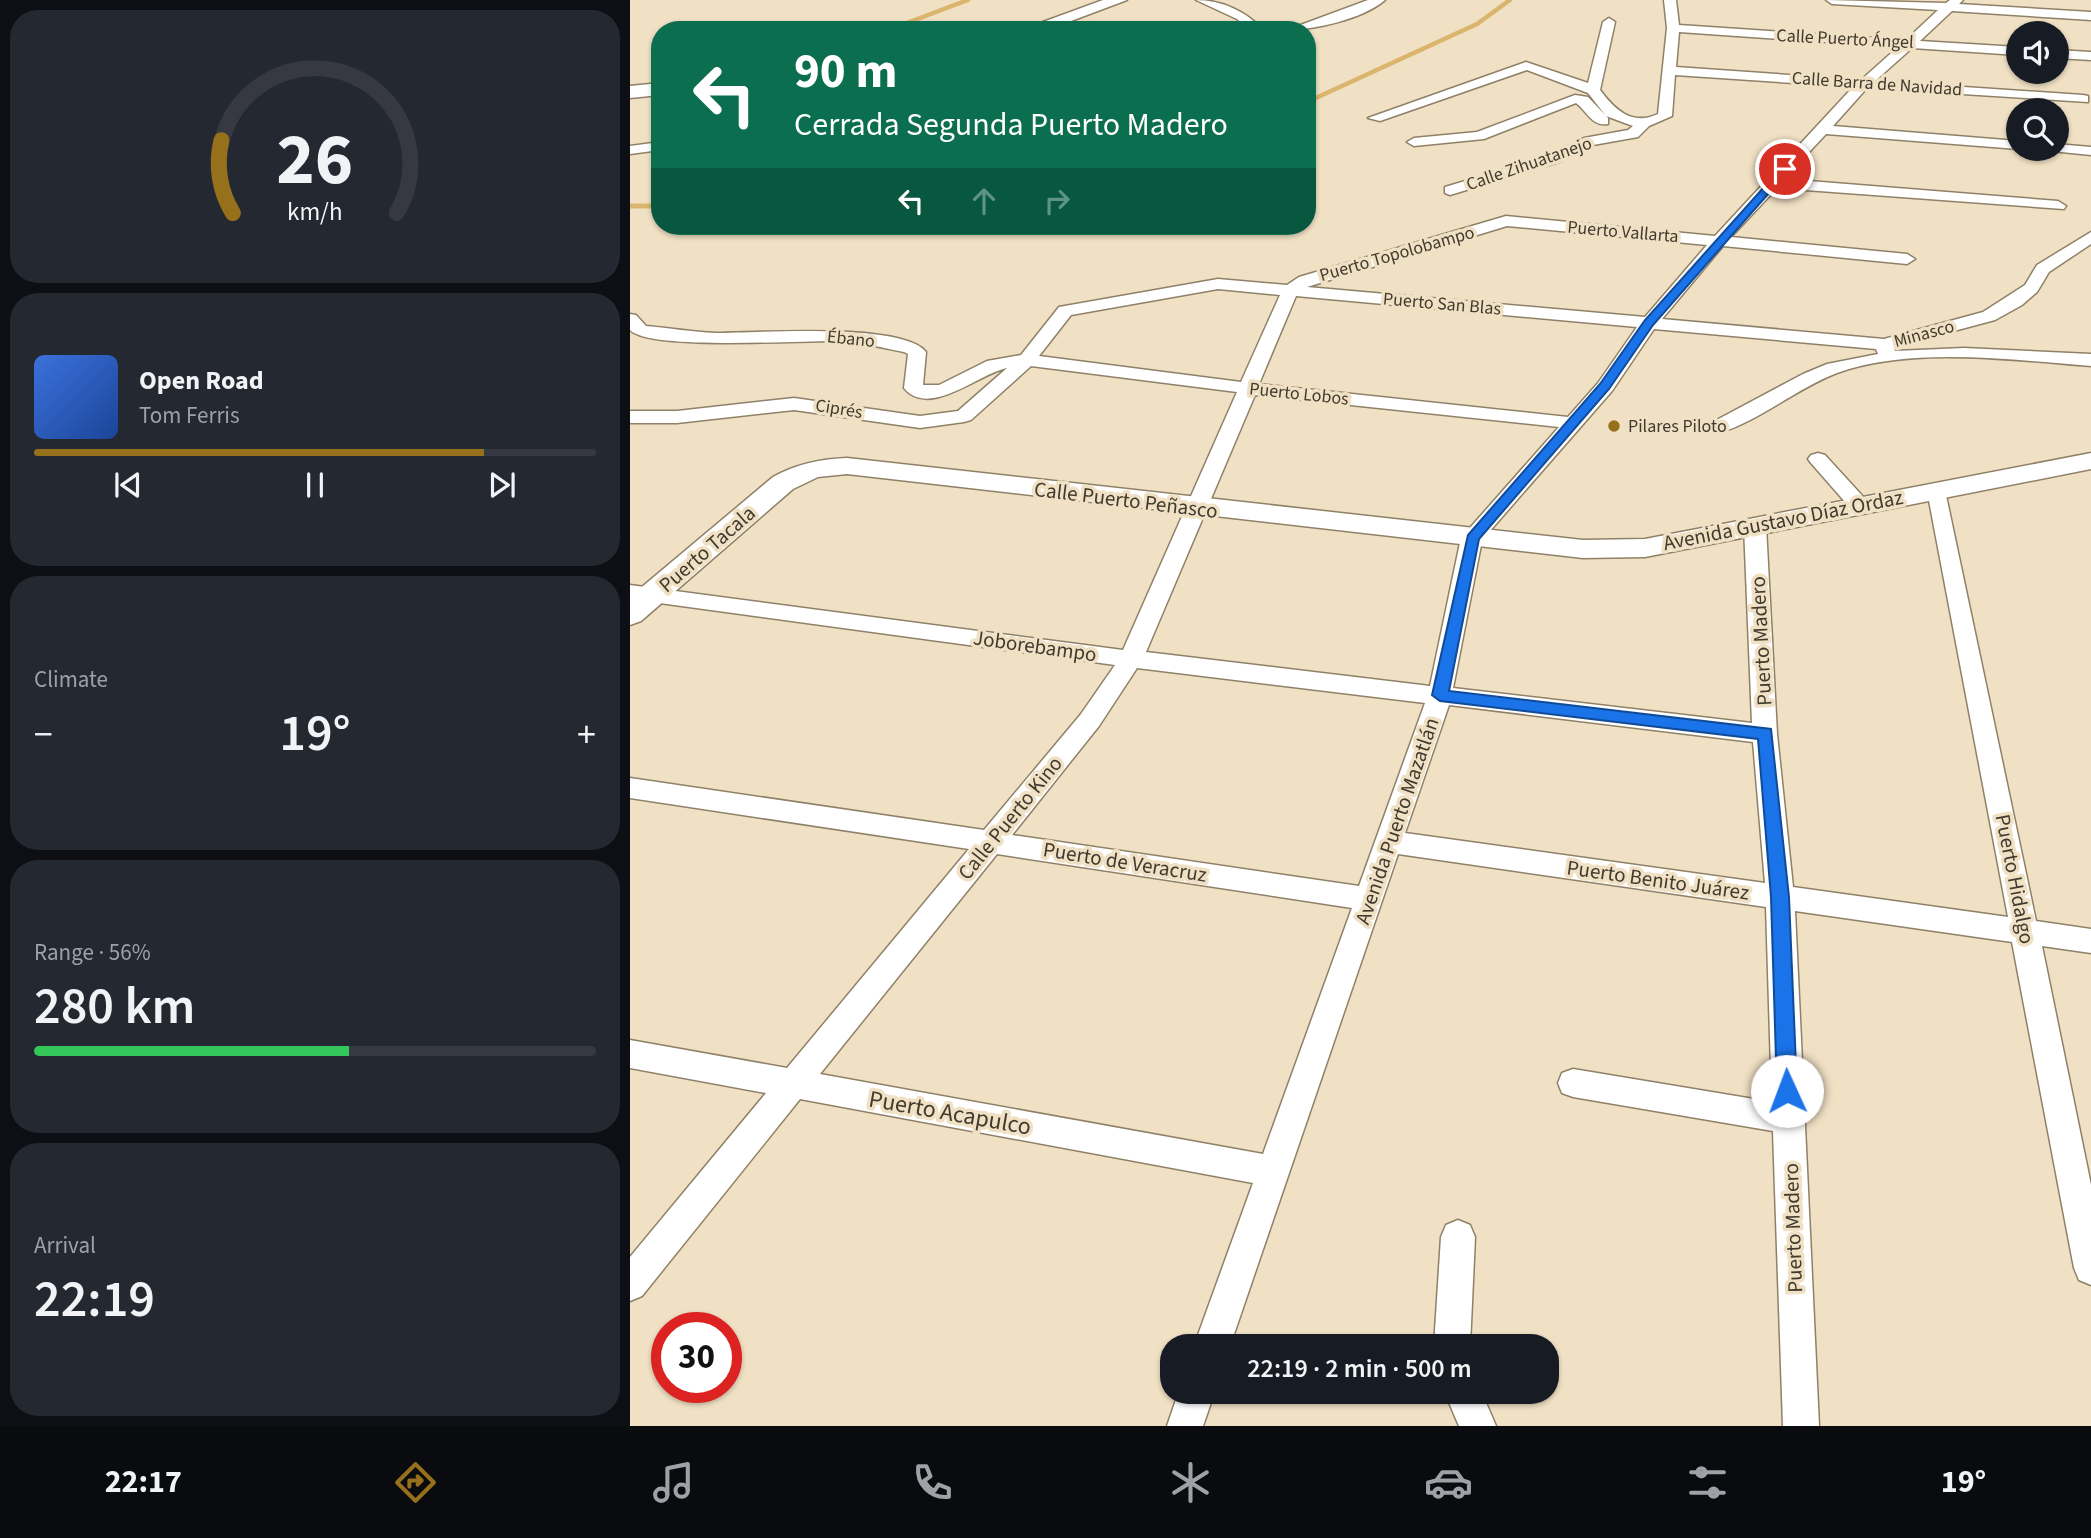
<!DOCTYPE html>
<html lang="en">
<head>
<meta charset="utf-8">
<style>
	body { margin:0; font-family:"Source Sans 3",sans-serif; background:#242831; color:#f1f3f6; height:100vh; display:flex; flex-direction:column; font-size:26px; white-space:nowrap }
	* { box-sizing:border-box; margin:0 }
	p { font-size:23px; color:#9ea1a6 }
	.icon { flex:none; width:38px; height:38px; fill:none; stroke:currentColor; stroke-width:2; stroke-linecap:round; stroke-linejoin:round }
	.map { position:relative; flex:1; overflow:hidden }
	.drawer { display:flex; flex-direction:column; gap:10px; padding:10px; background:#0d0f14; width:630px }
	.drawer>* { flex:none }
	.banner { position:absolute; left:21px; top:21px; width:665px; height:214px; border-radius:28px; box-shadow:0 2px 5px #0004; background:#0b6e4f; color:#fff; overflow:hidden }
	.controls { position:absolute; left:1376px; top:21px; display:grid; gap:14px }
	.controls a { display:grid; place-items:center; width:63px; height:63px; border-radius:50%; background:#171b24; box-shadow:0 2px 5px #0004; font-size:35px }
	.speed { position:absolute; left:21px; top:1312px; display:flex; gap:14px; font-size:35px; font-weight:700; text-align:center }
	.speed>* { display:grid; place-content:center; width:91px; height:91px; border-radius:50%; background:#171b24; box-shadow:0 2px 5px #0004; line-height:1 }
	.speed .limit { border:10px solid #d22; background:#fff; color:#111 }
	.pin { position:absolute; display:grid; place-items:center; width:60px; height:60px; color:#fff; margin:-30px; border:4px solid #fff; border-radius:50%; box-shadow:0 2px 7px #0007 }
	.me { position:absolute; width:77px; margin:-38px; rotate:358deg; stroke-linejoin:round; filter:drop-shadow(0 0 5px #0008) }
	.turn { display:flex; align-items:center; gap:24px; height:147px; padding:0 28px; font-size:32px }
	.turn .icon { width:91px; height:91px; stroke-width:2.5 }
	.turn b { display:block; font-size:49px; line-height:60px }
	.lanes { display:flex; align-items:center; height:66px; padding:0 28px; background:#0003; justify-content:center; gap:35px; direction:ltr }
	.lanes .off { opacity:.35 }
	.big { font-size:52px; font-weight:600; line-height:1.1 }
	.drawer .tile { flex:1; display:flex; flex-direction:column; justify-content:center; gap:10px; min-width:0; padding:0 24px; border-radius:28px; background:#242831 }
	.drawer .dial { align-items:center; gap:0 }
	.dial svg { height:182px; overflow:visible; fill:none; stroke:#363941; stroke-width:7; stroke-linecap:round; text-anchor:middle }
	.dial text { fill:#f1f3f6; stroke:none }
	.song { display:flex; align-items:center; gap:21px }
	.cover { width:84px; height:84px; border-radius:10px; background:linear-gradient(135deg,hsl(220 70% 55%),hsl(220 70% 35%)) }
	.played { height:7px; border-radius:4px; background:linear-gradient(90deg,#97701b 80%,#363941 80%) }
	.keys { display:flex; justify-content:space-around; direction:ltr }
	.heat { display:flex; justify-content:space-between; align-items:center; font-size:38px; direction:ltr }
	.charge { height:10px; border-radius:5px; background:linear-gradient(90deg,#34c759 56%,#363941 0) }
	.trip { position:absolute; left:530px; top:1334px; width:399px; height:70px; border-radius:28px; background:#171b24; box-shadow:0 2px 5px #0004; font-weight:600; line-height:70px; text-align:center }
	.tab-bar { display:flex; height:112px; justify-content:space-around; align-items:center; background:#090b0e; color:#9ea1a6 }
	.tab-bar .icon { width:49px; height:49px }
	.tab-bar .selected { color:#97701b }
	.tab-bar b { font-size:32px; color:#f1f3f6 }
	main { display:flex; flex:1; min-height:0 }
	.map>svg:first-child { display:block }
	.lines { fill:none; stroke-linecap:round; stroke-linejoin:round }
	.stream-far1 { stroke:#dbb56d; stroke-width:4.5 }
	.stream { stroke:#dbb56d; stroke-width:5 }
	.street-casing { stroke:#8f8167; stroke-width:3 }
	.secondary-casing { stroke:#8f8167; stroke-width:3 }
	.street { fill:#fff; fill-rule:evenodd }
	.secondary { fill:#fff; fill-rule:evenodd }
	.route { fill:#1a73e8; stroke:#114b97; stroke-width:2 }
	.poi-dot { fill:#97701b; stroke:#f0e0c4; stroke-width:2.5 }
	.labels { text-anchor:middle; dominant-baseline:central; stroke-width:7; stroke-linejoin:round; paint-order:stroke }
	.far-street-label { font-size:18px; fill:#413a2f; stroke:#f0e0c4 }
	.far-poi-label { font-size:18px; fill:#413a2f; stroke:#f0e0c4; text-anchor:start }
	.street-label { font-size:21px; fill:#413a2f; stroke:#f0e0c4 }
	.near-street-label { font-size:24px; fill:#413a2f; stroke:#f0e0c4 }
</style>
</head>
<body>
<main>
<section class="drawer">
<div class="tile dial"><svg viewBox="0 0 100 80">
<path d="M14 69A42 42 0 1 1 86 69"/>
<path d="M14 69A42 42 0 0 1 9 37" stroke="#97701b"/>
<text x="50" y="56" font-size="32" font-weight="700">26</text>
<text x="50" y="72" font-size="11">km/h</text>
</svg></div>
<div class="tile">
<div class="song"><i class="cover"></i><div><b>Open Road</b><p>Tom Ferris</p></div></div>
<div class="played"></div>
<div class="keys"><svg class="icon" aria-label="previous" viewBox="0 0 24 24"><path d="M18 5L8 12l10 7zM5 5v14"/></svg><svg class="icon" aria-label="pause" viewBox="0 0 24 24"><path d="M8 5v14M16 5v14"/></svg><svg class="icon" aria-label="next" viewBox="0 0 24 24"><path d="M6 5l10 7-10 7zM19 5v14"/></svg></div>
</div>
<div class="tile"><p>Climate</p>
<div class="heat"><a>−</a><b class="big">19°</b><a>+</a></div>
</div>
<div class="tile"><p>Range · 56%</p><b class="big">280 km</b><div class="charge"></div></div>
<div class="tile"><p>Arrival</p><b class="big">22:19</b></div>
</section>
<div class="map">
<svg width="1461" height="1426" viewBox="0 0 1461 1426">
	<rect width="100%" height="100%" fill="#f0e0c4"/>
	<g class="lines">
		<path class="stream-far1" d="M 240,30 L 274,24 L 338,0
			M 677,102 L 847,24 L 880,0"/>
		<path class="stream" d="M 0,206 L 30,206"/>
		<defs>
			<path id="street" d="M 566,0 C 591,0 616,11 633,30 L 619,30 L 607,19 Z
				M 738,0 L 755,0 C 733,19 684,30 657,30 Z
				M 1034,0 L 1046,0 L 1049,25 L 1276,40 L 1308,10 L 1202,4 L 1196,0 L 1316,3 L 1320,0 L 1333,0 L 1329,4 L 1461,12 L 1461,20 L 1322,11 L 1290,41 L 1388,47 L 1388,55 L 1282,48 L 1245,81 L 1453,95 L 1458,96 L 1458,102 L 1237,88 L 1203,126 L 1388,141 L 1388,149 L 1391,149 L 1388,149 L 1196,134 L 1154,179 L 1428,201 L 1436,206 L 1434,209 L 1147,188 L 1101,237 L 1277,254 L 1285,259 L 1277,264 L 1093,246 L 1032,319 L 1254,339 L 1353,312 L 1395,285 L 1407,265 L 1461,232 L 1461,244 L 1419,272 L 1407,292 L 1392,305 L 1365,320 L 1264,347 L 1265,351 L 1334,348 L 1461,354 L 1461,366 C 1383,360 1282,346 1207,373 C 1167,388 1126,423 1088,433 L 1081,431 L 1078,427 L 1081,423 L 1173,374 L 1197,364 L 1248,354 L 1246,349 L 1024,329 L 982,391 L 852,540 L 823,688 L 1122,723 L 1114,526 L 1125,519 L 1133,521 L 1136,526 L 1147,734 L 1163,887 L 1378,917 L 1297,490 L 1300,486 L 1314,486 L 1406,921 L 1461,929 L 1461,953 L 1412,946 L 1461,1185 L 1461,1285 L 1449,1280 L 1444,1268 L 1382,942 L 1165,911 L 1189,1426 L 1153,1426 L 1143,1131 L 943,1097 L 932,1093 L 928,1083 L 932,1073 L 943,1069 L 1142,1102 L 1136,907 L 768,854 L 600,1346 L 564,1346 L 623,1183 L 170,1099 L 12,1296 L 0,1301 L 0,1257 L 136,1093 L 0,1068 L 0,1040 L 157,1068 L 339,849 L 0,798 L 0,778 L 354,830 L 451,714 L 485,665 L 0,599 L 0,585 L 493,650 L 607,392 L 401,366 L 341,420 L 334,422 L 290,428 L 164,410 L 47,423 L 0,423 L 0,411 L 47,411 L 164,398 L 290,416 L 328,411 L 377,368 C 350,373 299,419 274,388 L 278,354 L 274,352 C 253,348 231,342 209,341 C 174,340 20,351 0,330 L 0,314 L 6,315 L 16,326 C 39,328 63,332 86,333 C 125,333 273,322 296,352 L 293,385 L 309,385 L 357,361 L 391,355 L 429,307 L 588,279 L 657,285 L 669,277 L 876,216 L 1085,236 L 1223,87 L 1045,75 L 1042,116 L 1019,126 L 1008,137 L 963,145 L 929,162 L 820,195 L 815,193 L 815,187 L 919,156 L 954,138 L 998,130 L 1003,126 L 976,116 L 958,93 L 897,70 L 750,121 L 738,118 L 896,62 L 958,83 L 973,22 L 979,18 L 985,22 L 970,90 C 985,110 1002,126 1028,114 L 1037,28 ZM 1049,32 L 1268,47 L 1231,80 L 1046,67 ZM 877,226 L 1077,245 L 1015,317 L 677,287 ZM 588,289 L 650,295 L 611,382 L 409,356 L 441,315 ZM 666,296 L 1007,327 L 968,383 L 938,417 L 629,384 ZM 625,395 L 929,427 L 831,538 L 800,686 L 516,652 ZM 507,668 L 795,703 L 729,886 L 382,835 L 469,726 ZM 819,705 L 1123,742 L 1135,883 L 775,833 ZM 367,854 L 722,908 L 633,1154 L 190,1074 Z
				M 1426,50 L 1461,52 L 1461,60 L 1426,58 Z
				M 945,95 L 958,97 L 978,118 L 978,124 C 962,127 957,111 946,103 L 854,139 L 784,146 L 777,142 L 784,138 L 847,132 Z
				M 30,142 L 30,150 L 0,154 L 0,146 Z
				M 1426,144 L 1461,147 L 1461,155 L 1421,151 L 1419,149 L 1426,149 Z
				M 1188,453 L 1195,455 L 1237,501 L 1240,506 L 1237,511 L 1223,511 L 1181,463 L 1178,459 L 1181,455 Z
				M 828,1220 L 840,1225 L 845,1237 L 840,1346 L 804,1346 L 811,1237 L 816,1225 Z
				M 549,1391 L 585,1391 L 573,1426 L 537,1426 Z
				M 814,1391 L 851,1391 L 866,1426 L 829,1426 Z"/>
			<path id="secondary" d="M 473,0 L 497,0 L 417,30 L 391,30 Z
				M 30,83 L 30,95 L 0,98 L 0,86 Z
				M 1461,453 L 1461,469 L 1015,557 L 953,558 L 217,474 L 188,477 L 163,489 L 11,621 L 0,625 L 0,597 L 143,477 C 166,464 191,459 217,458 L 953,540 L 1015,539 Z"/>
		</defs>
		<use href="#street" class="street-casing"/>
		<use href="#secondary" class="secondary-casing"/>
		<use href="#street" class="street"/>
		<use href="#secondary" class="secondary"/>
	</g>
	<path class="route" d="M 1152,167 L 1160,169 L 1023,325 L 979,389 L 849,539 L 819,691 L 1141,729 L 1159,897 L 1167,1091 L 1164,1098 L 1157,1101 L 1150,1098 L 1147,1091 L 1141,897 L 1128,739 L 810,701 L 802,695 L 838,535 L 970,384 L 1015,320 Z"/>
	<circle class="poi-dot" cx="984" cy="426" r="7"/>
	<g class="labels">
		<g class="far-street-label">
			<text transform="translate(1215 39) rotate(3)">Calle Puerto Ángel</text>
			<text transform="translate(1247 84) rotate(4)">Calle Barra de Navidad</text>
			<text transform="translate(899 164) rotate(-19)">Calle Zihuatanejo</text>
			<text transform="translate(993 232) rotate(5)">Puerto Vallarta</text>
			<text transform="translate(767 254) rotate(-16)">Puerto Topolobampo</text>
			<text transform="translate(812 304) rotate(5)">Puerto San Blas</text>
			<text transform="translate(1294 334) rotate(-15)">Minasco</text>
			<text transform="translate(221 339) rotate(6)">Ébano</text>
			<text transform="translate(669 394) rotate(6)">Puerto Lobos</text>
			<text transform="translate(209 409) rotate(9)">Ciprés</text>
		</g>
		<g class="far-poi-label">
			<text x="998" y="426">Pilares Piloto</text>
		</g>
		<g class="street-label">
			<text transform="translate(496 500) rotate(7)">Calle Puerto Peñasco</text>
			<text transform="translate(1153 520) rotate(-11)">Avenida Gustavo Díaz Ordaz</text>
			<text transform="translate(77 549) rotate(-41)">Puerto Tacala</text>
			<text transform="translate(1131 641) rotate(-93)">Puerto Madero</text>
			<text transform="translate(405 646) rotate(8)">Joborebampo</text>
			<text transform="translate(380 818) rotate(-51)">Calle Puerto Kino</text>
			<text transform="translate(767 821) rotate(-71)">Avenida Puerto Mazatlán</text>
			<text transform="translate(495 862) rotate(9)">Puerto de Veracruz</text>
			<text transform="translate(1385 879) rotate(79)">Puerto Hidalgo</text>
			<text transform="translate(1028 880) rotate(8)">Puerto Benito Juárez</text>
			<text transform="translate(1163 1228) rotate(-92)">Puerto Madero</text>
		</g>
		<g class="near-street-label">
			<text transform="translate(320 1113) rotate(10)">Puerto Acapulco</text>
		</g>
	</g>
</svg>
<div class="controls">
<a><svg class="icon" aria-label="sound" viewBox="0 0 24 24"><path d="M4 9h4l5-4v14l-5-4H4zM17 9q2 3 0 6"/></svg></a>
<a><svg class="icon" aria-label="search" viewBox="0 0 24 24"><circle cx="10" cy="10" r="6"/><path d="M15 15l6 6"/></svg></a>
</div>
<div class="speed"><div class="limit">30</div></div>
<div class="pin" style="left:1155px;top:169px;background:#d93025"><svg class="icon" aria-label="arrive" viewBox="0 0 24 24"><path d="M6 21V4h12l-3 4 3 4H6"/></svg></div>
<svg class="me" style="left:1157px;top:1091px" viewBox="-20 -20 40 40"><circle r="19" fill="#fff"/><path d="M0-13L10 11 0 6-10 11z" fill="#1a73e8"/></svg>
<div class="trip">22:19 · 2 min · 500 m</div>
<div class="banner">
<div class="turn"><svg class="icon" aria-label="left" viewBox="0 0 24 24"><path d="M17 20v-9H6M10 6l-5 5 5 5"/></svg><div><b>90 m</b>Cerrada Segunda Puerto Madero</div></div>
<div class="lanes"><svg class="icon" aria-label="left" viewBox="0 0 24 24"><path d="M17 20v-9H6M10 6l-5 5 5 5"/></svg><svg class="icon off" aria-label="ahead" viewBox="0 0 24 24"><path d="M12 20V5M6 11l6-6 6 6"/></svg><svg class="icon off" aria-label="right" viewBox="0 0 24 24"><path d="M7 20v-9h11M14 6l5 5-5 5"/></svg></div>
</div>
</div>
</main>
<nav class="tab-bar">
<b>22:17</b>
<svg class="icon selected" aria-label="directions" viewBox="0 0 24 24"><path d="M12 3l9 9-9 9-9-9zM9 14v-3h6M13 9l2 2-2 2"/></svg>
<svg class="icon" aria-label="music" viewBox="0 0 24 24"><path d="M9 18V5l10-2v13"/><circle cx="6" cy="18" r="3"/><circle cx="16" cy="16" r="3"/></svg>
<svg class="icon" aria-label="phone" viewBox="0 0 24 24"><path d="M5 4h4l2 5-3 2q2 4 5 5l2-3 5 2v4C11 20 4 13 5 4z"/></svg>
<svg class="icon" aria-label="climate" viewBox="0 0 24 24"><path d="M12 3v18M4 7l16 10M4 17L20 7"/></svg>
<svg class="icon" aria-label="car" viewBox="0 0 24 24"><path d="M5 17H2v-5l4-1 3-4h7l3 4 3 1v5h-3M9 17h6M6 11h13"/><circle cx="7" cy="17" r="2"/><circle cx="17" cy="17" r="2"/></svg>
<svg class="icon" aria-label="filters" viewBox="0 0 24 24"><path d="M4 7h16M4 17h16"/><circle cx="9" cy="7" r="2"/><circle cx="15" cy="17" r="2"/></svg>
<b>19°</b>
</nav>
</body>
</html>
